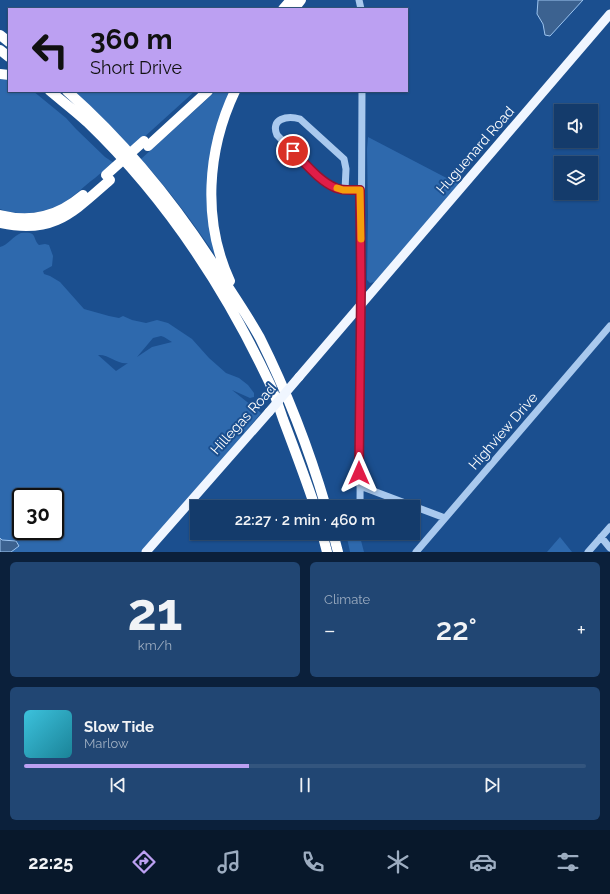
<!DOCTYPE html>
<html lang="en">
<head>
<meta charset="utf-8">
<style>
	body { margin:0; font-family:Raleway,sans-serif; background:#214673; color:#f1f3f6; height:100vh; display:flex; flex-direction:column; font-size:15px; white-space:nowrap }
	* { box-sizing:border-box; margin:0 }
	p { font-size:13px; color:#9dadc1 }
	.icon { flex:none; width:22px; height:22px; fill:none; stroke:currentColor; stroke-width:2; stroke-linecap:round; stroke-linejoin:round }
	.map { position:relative; height:552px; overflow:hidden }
	.side { display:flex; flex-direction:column; gap:10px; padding:10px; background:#0b203b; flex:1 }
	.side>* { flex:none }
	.top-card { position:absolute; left:8px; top:8px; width:400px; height:84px; border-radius:0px; box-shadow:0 1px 3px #0004,0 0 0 1px #33557e; background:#bca0f2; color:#111; overflow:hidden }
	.buttons { position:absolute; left:554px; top:104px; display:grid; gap:8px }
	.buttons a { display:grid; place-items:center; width:44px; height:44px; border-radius:0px; background:#143b6b; box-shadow:0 1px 3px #0004,0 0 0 1px #33557e; font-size:20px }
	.speed { position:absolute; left:12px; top:488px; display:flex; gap:8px; font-size:20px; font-weight:700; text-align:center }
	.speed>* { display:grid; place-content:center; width:52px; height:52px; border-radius:50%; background:#143b6b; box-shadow:0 1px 3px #0004,0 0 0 1px #33557e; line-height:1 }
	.speed .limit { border:2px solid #111; border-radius:6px; background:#fff; color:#111 }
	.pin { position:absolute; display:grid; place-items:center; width:34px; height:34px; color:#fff; margin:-17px; border:2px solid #fff; border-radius:50%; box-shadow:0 1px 4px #0007 }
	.me { position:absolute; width:44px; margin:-22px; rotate:0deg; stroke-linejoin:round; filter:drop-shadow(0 0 3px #0008) }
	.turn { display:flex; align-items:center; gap:14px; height:84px; padding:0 16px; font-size:18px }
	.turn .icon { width:52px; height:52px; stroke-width:2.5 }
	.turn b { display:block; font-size:28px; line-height:34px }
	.big { font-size:30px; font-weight:600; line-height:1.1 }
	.side .tile { flex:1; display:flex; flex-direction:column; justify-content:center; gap:6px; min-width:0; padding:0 14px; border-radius:6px; background:#214673 }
	.side .dial { align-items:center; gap:0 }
	.dial b { font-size:52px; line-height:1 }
	.song { display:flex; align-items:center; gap:12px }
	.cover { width:48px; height:48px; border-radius:6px; background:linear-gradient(135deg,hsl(190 70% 55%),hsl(190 70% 35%)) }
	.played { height:4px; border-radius:2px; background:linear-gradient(90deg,#bca0f2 40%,#33557e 40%) }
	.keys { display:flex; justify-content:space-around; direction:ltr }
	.heat { display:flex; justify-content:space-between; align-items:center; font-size:22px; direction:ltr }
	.side .tiles { flex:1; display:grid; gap:10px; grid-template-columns:1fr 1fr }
	.tile:last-child { grid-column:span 2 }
	.trip { position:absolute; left:190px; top:500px; width:230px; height:40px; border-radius:0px; background:#143b6b; box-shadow:0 1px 3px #0004,0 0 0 1px #33557e; font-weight:600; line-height:40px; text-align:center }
	.menu { display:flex; height:64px; justify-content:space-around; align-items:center; background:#08182b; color:#9dadc1 }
	.menu .icon { width:28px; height:28px }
	.menu .current { color:#bca0f2 }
	.menu b { font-size:18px; color:#f1f3f6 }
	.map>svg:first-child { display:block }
	.green { fill:#2e69ad; fill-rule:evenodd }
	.water { fill:#3c6290; stroke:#9cc4f0 }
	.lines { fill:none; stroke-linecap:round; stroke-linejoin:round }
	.minor { stroke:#a9c9ee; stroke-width:7 }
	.major { stroke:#f0f6ff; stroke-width:9 }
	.highway { stroke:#fff; stroke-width:10 }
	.major-bridge { stroke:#f0f6ff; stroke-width:9 }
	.highway-bridge { stroke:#fff; stroke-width:10 }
	.route-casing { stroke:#92132f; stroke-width:10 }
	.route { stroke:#e11d48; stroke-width:7 }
	.slow { stroke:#f59e0b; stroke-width:7 }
	.labels { text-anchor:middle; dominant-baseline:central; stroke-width:4; stroke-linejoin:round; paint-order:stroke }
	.street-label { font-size:14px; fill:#fff; stroke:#1b4f8f }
</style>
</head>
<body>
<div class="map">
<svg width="610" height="552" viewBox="0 0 610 552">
	<rect width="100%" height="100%" fill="#1b4f8f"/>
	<path class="green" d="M 0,79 L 9,80 L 9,91 L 33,91 L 66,118 L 76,129 L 105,157 L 114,163 C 108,169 101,172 95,178 C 84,186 75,196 63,203 C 45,213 20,217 0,209 Z
		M 73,91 L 195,91 L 131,149 Z
		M 216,91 L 232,91 L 213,149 L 217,253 L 215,255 C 192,221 168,189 141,159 Z
		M 368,137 L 460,185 L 375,282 L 370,283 L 367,280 L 367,277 L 368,215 L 367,149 Z
		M 21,233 C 38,231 32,238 39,245 L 45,244 L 49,245 L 53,256 L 52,266 L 43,271 L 44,274 L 50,276 L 60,282 L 84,309 L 109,316 L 119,318 L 123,316 L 132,320 L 146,323 L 157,320 L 168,323 L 192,339 L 209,358 L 226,373 L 239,378 L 248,385 L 254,393 L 254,397 L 250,398 L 232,390 L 261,413 L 216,468 L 142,552 L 0,552 L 0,247 C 8,245 13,236 21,233 ZM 161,336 L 164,337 L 172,342 L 152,347 L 137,357 L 153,338 ZM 98,355 C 109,354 118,365 128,363 L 116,371 ZM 21,497 L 55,497 L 55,531 L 21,531 Z
		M 346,533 L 359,533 L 364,552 L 350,552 Z
		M 560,537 L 572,552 L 547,552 Z"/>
	<path class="water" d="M 538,0 L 583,0 L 550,36 L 545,35 L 543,24 L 537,14 Z
		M 0,538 L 2,540 L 16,541 L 19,546 L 11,552 L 0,552 Z"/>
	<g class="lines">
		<path class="minor" d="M 359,0 L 361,9
			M 345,190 L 346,169 L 344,159 L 300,119 C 287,115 270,119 277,135 C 295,153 318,183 343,190 L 360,190
			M 360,486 L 445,518
			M 360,507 L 362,91
			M 601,537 L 610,548
			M 416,552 L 610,326
			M 588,552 L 610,527"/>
		<path class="major" d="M 299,377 L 610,14
			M 146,552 L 269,412"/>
		<path class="highway" d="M 283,9 L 291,0
			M 294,9 L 301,0
			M 0,35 L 9,42
			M 0,50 L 9,57
			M 0,74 L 9,75
			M 50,91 C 62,101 75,111 87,122 C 164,196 225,288 270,384 C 275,395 279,407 283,419 C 294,448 305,477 315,507
			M 67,91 C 128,145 180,210 223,279 C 236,299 249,318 260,338 C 287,392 309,449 326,507
			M 148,146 L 208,91
			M 0,215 C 32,223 58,216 83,195
			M 0,223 C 54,235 73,212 110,180
			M 230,281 C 202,221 207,150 235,91
			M 322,533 L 327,552
			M 333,533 L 338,552"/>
		<path class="major-bridge" d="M 269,412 L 299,377"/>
		<path class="highway-bridge" d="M 106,175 L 144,141"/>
	</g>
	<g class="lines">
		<defs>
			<path id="route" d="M 293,151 C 305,163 320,182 336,188 C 343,191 352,190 360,190 L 361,288 L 359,473"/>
		</defs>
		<use href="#route" class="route-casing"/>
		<use href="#route" class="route"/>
		<path class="slow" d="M 337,188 L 343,190 L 360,190 L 361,239"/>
	</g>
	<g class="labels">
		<g class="street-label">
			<text transform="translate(475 150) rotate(-49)">Huguenard Road</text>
			<text transform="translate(243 419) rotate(-48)">Hillegas Road</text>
			<text transform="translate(503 431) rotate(-49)">Highview Drive</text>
		</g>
	</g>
</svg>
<div class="buttons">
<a><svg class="icon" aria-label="sound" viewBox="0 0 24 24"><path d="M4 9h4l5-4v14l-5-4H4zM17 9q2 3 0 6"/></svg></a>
<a><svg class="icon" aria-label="layers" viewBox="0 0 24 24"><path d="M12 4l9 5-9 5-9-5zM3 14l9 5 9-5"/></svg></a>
</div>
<div class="speed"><div class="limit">30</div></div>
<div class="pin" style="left:293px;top:151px;background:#d93025"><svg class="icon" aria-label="arrive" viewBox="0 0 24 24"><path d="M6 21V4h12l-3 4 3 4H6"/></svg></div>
<svg class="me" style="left:359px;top:473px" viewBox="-20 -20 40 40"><path d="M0-17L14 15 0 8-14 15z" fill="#e11d48" stroke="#fff" stroke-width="4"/></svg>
<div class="trip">22:27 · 2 min · 460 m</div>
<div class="top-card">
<div class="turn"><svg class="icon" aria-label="left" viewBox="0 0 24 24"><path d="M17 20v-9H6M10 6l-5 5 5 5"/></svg><div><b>360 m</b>Short Drive</div></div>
</div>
</div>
<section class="side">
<div class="tiles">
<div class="tile dial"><b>21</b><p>km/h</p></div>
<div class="tile"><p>Climate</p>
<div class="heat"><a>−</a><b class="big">22°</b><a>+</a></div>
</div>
<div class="tile">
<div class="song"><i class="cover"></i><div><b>Slow Tide</b><p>Marlow</p></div></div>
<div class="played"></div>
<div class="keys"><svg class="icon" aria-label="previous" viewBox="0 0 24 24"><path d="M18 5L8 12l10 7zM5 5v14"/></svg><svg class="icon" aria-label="pause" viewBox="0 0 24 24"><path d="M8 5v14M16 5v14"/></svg><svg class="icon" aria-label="next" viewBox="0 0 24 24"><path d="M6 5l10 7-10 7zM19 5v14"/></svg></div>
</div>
</div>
</section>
<nav class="menu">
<b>22:25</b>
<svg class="icon current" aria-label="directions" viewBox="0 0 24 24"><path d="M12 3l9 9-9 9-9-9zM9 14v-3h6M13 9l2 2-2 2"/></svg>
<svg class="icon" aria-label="music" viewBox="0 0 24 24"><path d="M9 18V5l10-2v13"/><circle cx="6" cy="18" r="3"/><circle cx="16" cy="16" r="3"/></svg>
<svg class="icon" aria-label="phone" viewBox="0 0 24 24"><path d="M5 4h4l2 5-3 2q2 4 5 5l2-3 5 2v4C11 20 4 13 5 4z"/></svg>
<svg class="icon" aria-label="climate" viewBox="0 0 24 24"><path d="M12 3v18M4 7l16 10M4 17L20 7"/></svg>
<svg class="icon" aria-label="car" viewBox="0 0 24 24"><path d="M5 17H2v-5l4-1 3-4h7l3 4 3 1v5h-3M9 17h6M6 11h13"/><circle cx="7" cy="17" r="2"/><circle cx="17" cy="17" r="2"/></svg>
<svg class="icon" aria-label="filters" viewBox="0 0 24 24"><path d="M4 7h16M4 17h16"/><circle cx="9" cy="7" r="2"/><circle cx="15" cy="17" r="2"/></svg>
</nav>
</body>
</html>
